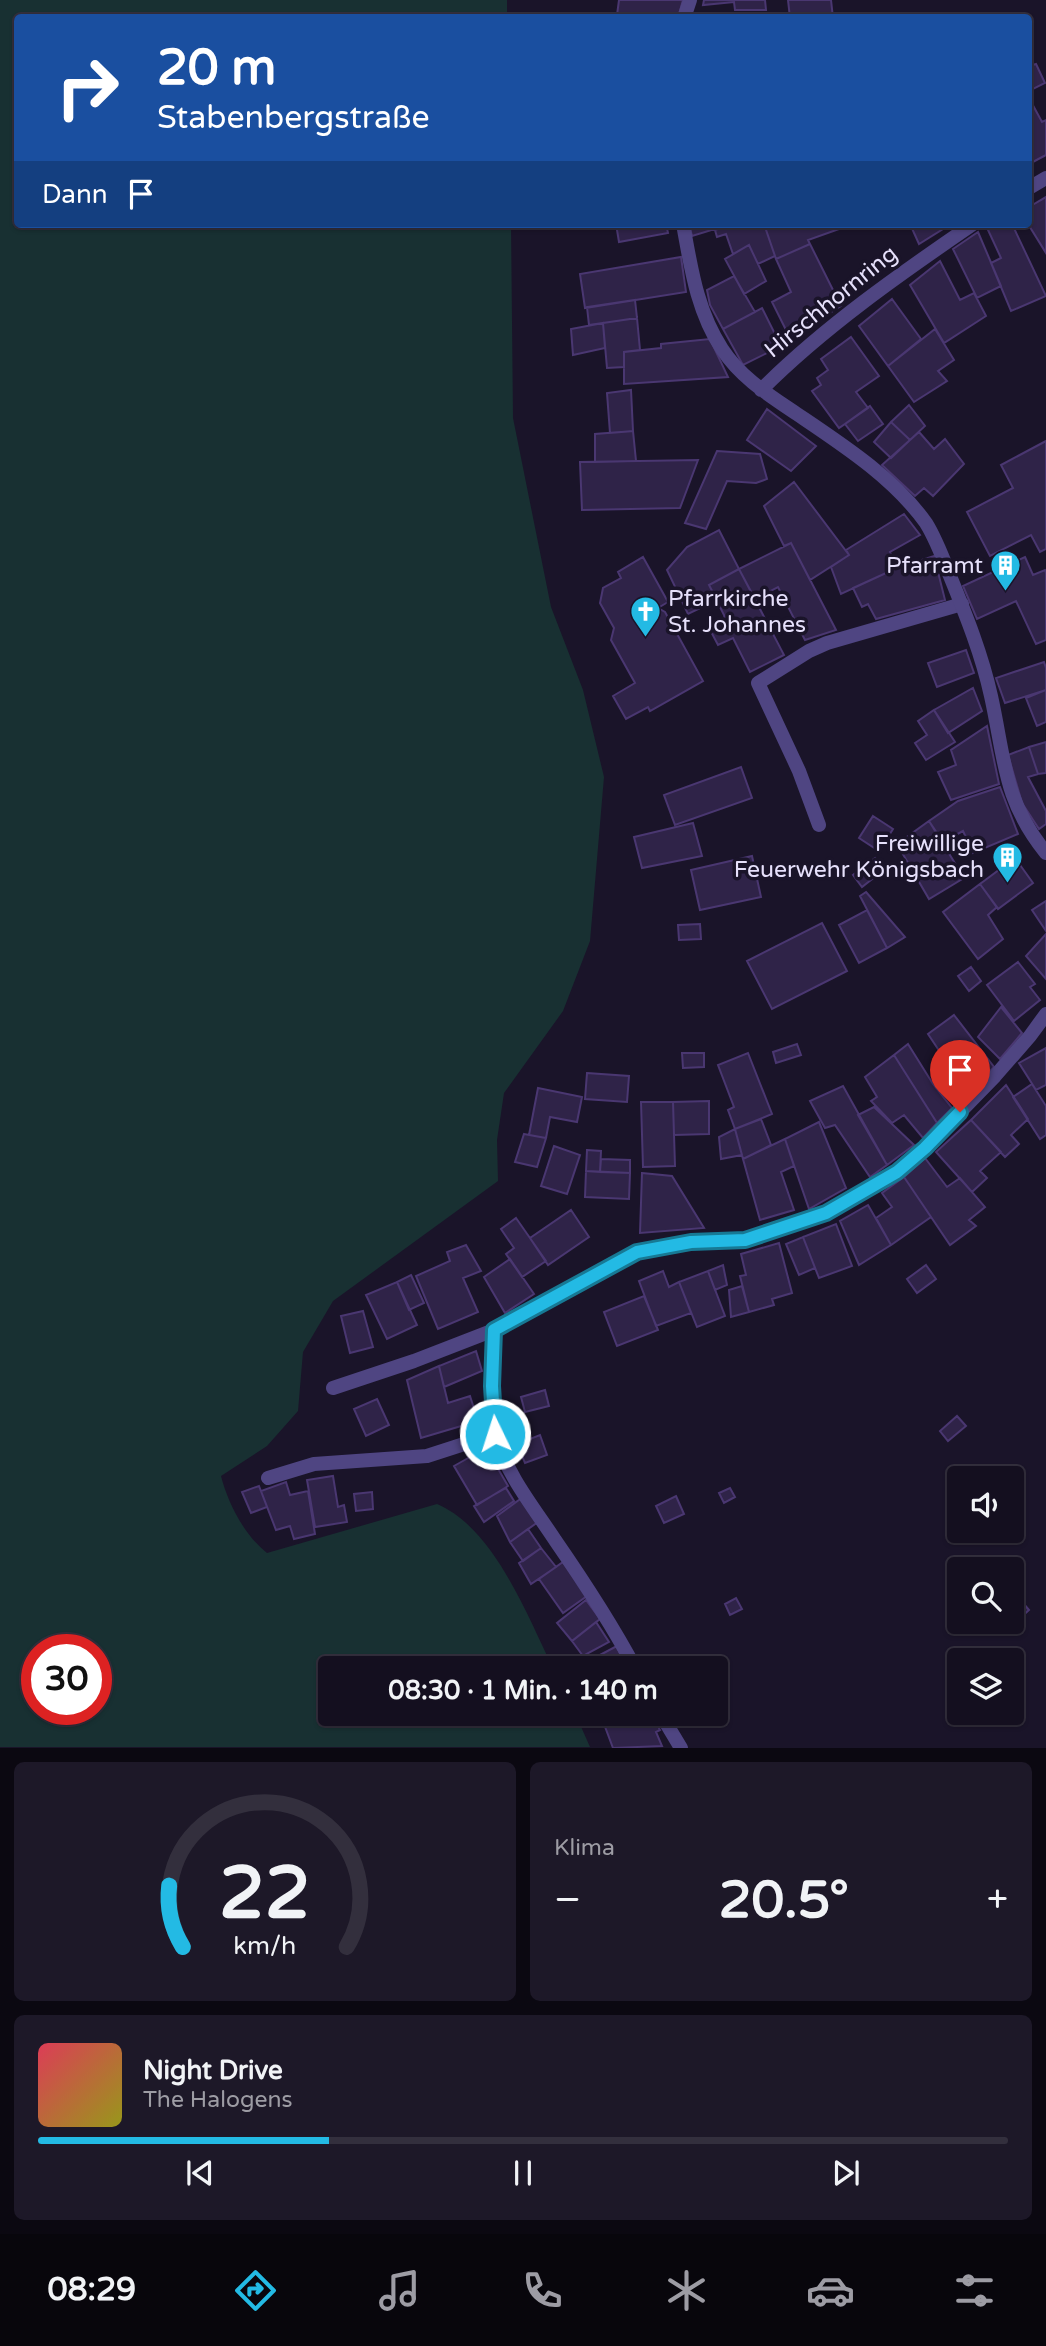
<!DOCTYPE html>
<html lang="de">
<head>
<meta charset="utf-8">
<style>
	body { margin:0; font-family:"Varela Round",sans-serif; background:#1d1828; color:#f1f3f6; height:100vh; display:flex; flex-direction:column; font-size:26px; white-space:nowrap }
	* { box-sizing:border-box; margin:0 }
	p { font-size:23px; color:#9d9ca4 }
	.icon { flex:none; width:38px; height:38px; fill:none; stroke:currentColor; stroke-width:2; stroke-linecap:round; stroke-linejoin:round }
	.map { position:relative; height:1748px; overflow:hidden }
	.panel { display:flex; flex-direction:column; gap:14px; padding:14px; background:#0b0811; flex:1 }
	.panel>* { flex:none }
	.top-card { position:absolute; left:14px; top:14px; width:1018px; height:214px; border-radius:7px; box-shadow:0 2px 5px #0004,0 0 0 2px #332f3d; background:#1a4fa0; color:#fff; overflow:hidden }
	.fabs { position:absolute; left:947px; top:1466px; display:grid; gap:14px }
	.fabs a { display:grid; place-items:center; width:77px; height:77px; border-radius:7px; background:#140f1f; box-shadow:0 2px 5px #0004,0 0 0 2px #332f3d; font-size:35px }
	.speed { position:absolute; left:21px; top:1634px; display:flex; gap:14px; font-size:35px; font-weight:700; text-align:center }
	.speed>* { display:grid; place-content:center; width:91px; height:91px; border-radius:50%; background:#140f1f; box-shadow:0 2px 5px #0004,0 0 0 2px #332f3d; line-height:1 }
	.speed .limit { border:10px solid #d22; background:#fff; color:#111 }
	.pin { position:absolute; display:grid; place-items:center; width:60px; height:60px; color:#fff; margin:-72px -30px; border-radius:50% 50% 50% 0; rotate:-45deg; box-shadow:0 0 7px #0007 }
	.pin .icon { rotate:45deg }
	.me { position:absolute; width:77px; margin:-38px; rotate:356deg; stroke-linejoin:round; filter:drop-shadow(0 0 5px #0008) }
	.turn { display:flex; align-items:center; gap:24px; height:147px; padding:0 28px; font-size:32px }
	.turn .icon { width:91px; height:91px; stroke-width:2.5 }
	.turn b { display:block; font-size:49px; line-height:60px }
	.then { display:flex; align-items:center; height:66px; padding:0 28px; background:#0003; gap:14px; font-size:26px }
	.big { font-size:52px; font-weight:700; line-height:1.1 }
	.panel .card { flex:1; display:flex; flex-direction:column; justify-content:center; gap:10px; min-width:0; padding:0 24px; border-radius:10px; background:#1d1828 }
	.panel .dial { align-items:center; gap:0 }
	.dial svg { height:182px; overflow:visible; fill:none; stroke:#332f3d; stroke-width:7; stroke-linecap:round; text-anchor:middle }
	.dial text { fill:#f1f3f6; stroke:none }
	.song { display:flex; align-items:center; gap:21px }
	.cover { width:84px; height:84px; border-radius:10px; background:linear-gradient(135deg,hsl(350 70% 55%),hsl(60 70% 35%)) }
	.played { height:7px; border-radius:4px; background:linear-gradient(90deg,#23bae4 30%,#332f3d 30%) }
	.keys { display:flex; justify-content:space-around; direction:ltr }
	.heat { display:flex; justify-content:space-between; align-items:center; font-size:38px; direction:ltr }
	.panel .tiles { flex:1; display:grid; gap:14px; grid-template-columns:1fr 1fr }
	.card:last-child { grid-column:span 2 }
	.trip { position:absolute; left:318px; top:1656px; width:410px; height:70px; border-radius:7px; background:#140f1f; box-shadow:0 2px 5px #0004,0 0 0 2px #332f3d; font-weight:700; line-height:70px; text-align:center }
	.tabs { display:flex; height:112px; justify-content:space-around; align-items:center; background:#08060c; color:#9d9ca4 }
	.tabs .icon { width:49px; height:49px }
	.tabs .selected { color:#23bae4 }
	.tabs b { font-size:32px; color:#f1f3f6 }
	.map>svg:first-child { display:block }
	.green { fill:#183032; fill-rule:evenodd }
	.building { fill:#2f2348; stroke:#4a3771; stroke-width:2 }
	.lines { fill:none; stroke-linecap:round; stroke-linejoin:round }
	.lane { stroke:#4f4582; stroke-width:14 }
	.street { stroke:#4f4582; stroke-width:14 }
	.route-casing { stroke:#177994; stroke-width:18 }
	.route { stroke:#23bae4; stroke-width:12 }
	.labels { text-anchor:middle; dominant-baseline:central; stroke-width:7; stroke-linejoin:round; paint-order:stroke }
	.street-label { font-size:23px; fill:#e6e0fb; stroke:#1a1429 }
	.poi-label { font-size:23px; fill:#e6e0fb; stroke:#1a1429; text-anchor:end }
</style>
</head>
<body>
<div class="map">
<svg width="1046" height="1748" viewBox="0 0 1046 1748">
	<rect width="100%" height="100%" fill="#1a1429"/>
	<path class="green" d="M 0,0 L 507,0 L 507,18 L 18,18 L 18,224 L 511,224 L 513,418 L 551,607 L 583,690 L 604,777 L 590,941 L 563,1011 L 504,1093 L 497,1140 L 498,1181 L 333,1301 L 303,1352 L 298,1411 L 267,1446 L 221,1476 C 228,1503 244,1535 267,1553 L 437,1504 C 494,1528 527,1615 553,1668 L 331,1668 L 331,1713 L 575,1713 L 590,1747 L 0,1747 ZM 37,1650 L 96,1650 L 96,1710 L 37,1710 Z"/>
	<path class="building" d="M 619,0 L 683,0 L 678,18 L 636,18 L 617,15 Z
		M 704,0 L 765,0 L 766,10 L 735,10 L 734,2 L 703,5 Z
		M 788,0 L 831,0 L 833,18 L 790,18 Z
		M 1036,64 L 1045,83 L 1029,91 L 1029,66 Z
		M 1029,98 L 1042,122 L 1046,120 L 1046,155 L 1029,164 Z
		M 1046,197 L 1046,253 L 1028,224 L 1029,207 Z
		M 616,224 L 666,224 L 668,233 L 619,242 Z
		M 689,224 L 731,224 L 692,236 Z
		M 731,224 L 764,224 L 775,256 L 758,264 L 749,245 L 733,254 L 726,234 L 717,237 L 715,230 Z
		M 764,224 L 853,224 L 808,240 L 810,244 L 776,259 Z
		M 910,224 L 951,224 L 919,244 Z
		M 1000,224 L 1012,224 L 1046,296 L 1011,311 L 991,263 L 1001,258 L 988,230 Z
		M 978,232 L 1001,286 L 977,298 L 953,249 Z
		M 810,244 L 841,306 L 790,338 L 772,302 L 791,292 L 776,259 Z
		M 749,245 L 766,281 L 744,294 L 725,259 Z
		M 681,257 L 686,292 L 585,308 L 580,274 Z
		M 940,261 L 960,300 L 974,293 L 986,316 L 944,343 L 910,285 Z
		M 734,276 L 755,312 L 723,329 L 710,305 L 707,290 Z
		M 892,299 L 921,339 L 888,366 L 859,326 Z
		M 635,300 L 637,318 L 589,325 L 587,307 Z
		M 762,308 L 781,346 L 743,365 L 723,329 Z
		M 637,318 L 640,350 L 624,352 L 624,367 L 607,368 L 603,323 Z
		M 603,323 L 605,348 L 573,355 L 571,329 Z
		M 935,329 L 954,360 L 938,371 L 947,381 L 914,402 L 888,366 Z
		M 851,337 L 879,376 L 856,392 L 868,408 L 839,428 L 812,391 L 821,385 L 817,378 L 828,370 L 821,359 Z
		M 710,339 L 728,377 L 624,384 L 624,352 L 661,348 L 661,344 Z
		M 631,390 L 633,431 L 610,433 L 607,393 Z
		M 909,405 L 925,426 L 910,440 L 891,422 Z
		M 870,406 L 883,424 L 858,441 L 845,424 Z
		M 767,409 L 816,446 L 791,471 L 747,440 Z
		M 891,422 L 910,440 L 891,458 L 874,442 Z
		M 633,431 L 636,461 L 595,462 L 595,434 Z
		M 919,432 L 934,449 L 945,439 L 964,464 L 933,496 L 924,488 L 915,496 L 882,465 Z
		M 1046,441 L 1046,549 L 1040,552 L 1031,535 L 990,556 L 967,512 L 1013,488 L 1001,465 Z
		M 717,451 L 760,454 L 767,479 L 756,483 L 727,481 L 706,529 L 685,523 Z
		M 698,460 L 680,508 L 582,510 L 580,462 Z
		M 794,482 L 849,555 L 810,580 L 791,543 L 784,546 L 764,506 Z
		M 904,514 L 920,535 L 890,552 L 897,568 L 841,594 L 831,567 L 849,555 L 846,550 Z
		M 719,530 L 739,569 L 709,585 L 717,600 L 688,614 L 667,570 L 687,547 Z
		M 791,543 L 836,630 L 805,640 L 778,587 L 755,599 L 739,569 Z
		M 934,556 L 945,600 L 876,619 L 868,604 L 862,607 L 853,588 L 897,568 Z
		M 643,557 L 668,602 L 658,608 L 665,612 L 703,681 L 650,711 L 648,707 L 626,719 L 613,696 L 635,683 L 611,640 L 614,628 L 600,603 L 603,588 L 621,578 L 618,572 Z
		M 1025,557 L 1033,575 L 1045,570 L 1046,573 L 1046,640 L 1036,644 L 1016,601 L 977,619 L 963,586 Z
		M 739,569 L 784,655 L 750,672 L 733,638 L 718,645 L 708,626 L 725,617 L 709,585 Z
		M 966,650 L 974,673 L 937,687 L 928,663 Z
		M 1044,662 L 1046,668 L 1046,690 L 1005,703 L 996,678 Z
		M 973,688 L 982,711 L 948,733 L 934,710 Z
		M 1046,690 L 1046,722 L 1037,726 L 1026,698 Z
		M 934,710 L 955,742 L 926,760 L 915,743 L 927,735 L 918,721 Z
		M 987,726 L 999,784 L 951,800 L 938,772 L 956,765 L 951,750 Z
		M 1046,742 L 1046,773 L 1038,774 L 1029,747 Z
		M 1029,747 L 1038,774 L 1028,777 L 1046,811 L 1046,824 L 1039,829 L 1022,803 L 1008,755 Z
		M 741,767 L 752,798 L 675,825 L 664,795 Z
		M 1000,787 L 1018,834 L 973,853 L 963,831 L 943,842 L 929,821 L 958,801 Z
		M 873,816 L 893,829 L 879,851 L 859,838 Z
		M 929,821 L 964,878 L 929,899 L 897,844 Z
		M 693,823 L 702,856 L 642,868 L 634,837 Z
		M 752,856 L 761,897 L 700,910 L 691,870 Z
		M 875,858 L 885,869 L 862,887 L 853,875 Z
		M 1015,858 L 1033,883 L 998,909 L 980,884 Z
		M 980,884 L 997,907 L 988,915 L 1003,939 L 978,959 L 943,912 Z
		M 866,892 L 905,937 L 887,948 L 860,896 Z
		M 1046,901 L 1046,931 L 1032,910 Z
		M 867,910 L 887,948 L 859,963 L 839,925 Z
		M 822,923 L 847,971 L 772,1009 L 747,961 Z
		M 700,924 L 701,939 L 679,940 L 678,925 Z
		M 1046,934 L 1046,979 L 1026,956 Z
		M 1018,962 L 1035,984 L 1030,987 L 1040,1000 L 1014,1021 L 987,985 Z
		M 971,967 L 981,981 L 969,991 L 958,976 Z
		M 1001,1007 L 1022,1033 L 1000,1059 L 978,1037 Z
		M 954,1015 L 994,1067 L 968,1094 L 928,1034 Z
		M 797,1044 L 801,1055 L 776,1063 L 773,1052 Z
		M 908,1044 L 933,1084 L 952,1108 L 937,1123 L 894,1055 Z
		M 1046,1048 L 1046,1085 L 1036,1090 L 1019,1063 Z
		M 682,1053 L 704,1053 L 704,1067 L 683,1068 Z
		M 748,1053 L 772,1114 L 735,1129 L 728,1110 L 734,1107 L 718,1065 Z
		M 894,1055 L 937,1123 L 923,1138 L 904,1115 L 892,1123 L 871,1101 L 877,1097 L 865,1077 Z
		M 587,1073 L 629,1076 L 627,1102 L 585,1099 Z
		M 1032,1084 L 1046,1106 L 1046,1135 L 1040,1139 L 1013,1097 Z
		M 1006,1085 L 1028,1119 L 1011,1135 L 1019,1144 L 1005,1157 L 971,1120 Z
		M 843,1086 L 887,1165 L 870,1177 L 835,1125 L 825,1128 L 810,1101 Z
		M 538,1088 L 582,1097 L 577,1122 L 550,1117 L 546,1138 L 529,1135 Z
		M 709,1101 L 709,1134 L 674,1135 L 673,1102 Z
		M 641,1102 L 673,1102 L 675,1166 L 643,1167 Z
		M 874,1107 L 914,1145 L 887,1165 L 858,1115 Z
		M 761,1119 L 771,1145 L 743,1159 L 735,1129 Z
		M 971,1120 L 1001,1152 L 980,1171 L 987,1178 L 972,1192 L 936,1152 Z
		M 819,1122 L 846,1188 L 809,1209 L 785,1139 Z
		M 735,1129 L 742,1155 L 721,1159 L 719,1137 Z
		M 524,1134 L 546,1138 L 537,1167 L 515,1162 Z
		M 785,1139 L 794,1166 L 781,1172 L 794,1210 L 760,1220 L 743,1159 Z
		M 554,1146 L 580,1155 L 567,1194 L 541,1186 Z
		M 587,1150 L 601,1151 L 600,1172 L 586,1171 Z
		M 925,1158 L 947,1187 L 960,1178 L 985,1207 L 969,1220 L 976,1226 L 950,1245 L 904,1177 Z
		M 601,1159 L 630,1160 L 630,1173 L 600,1172 Z
		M 586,1171 L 630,1173 L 629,1199 L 585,1197 Z
		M 642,1173 L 672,1176 L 704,1228 L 640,1233 Z
		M 904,1177 L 931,1217 L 891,1245 L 876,1218 L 892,1207 L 882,1193 Z
		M 868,1205 L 891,1245 L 859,1265 L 840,1221 Z
		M 571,1210 L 589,1237 L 548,1265 L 530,1238 Z
		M 516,1218 L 546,1261 L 522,1277 L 506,1254 L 514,1248 L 501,1229 Z
		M 836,1224 L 852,1266 L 819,1278 L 803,1237 Z
		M 803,1237 L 815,1268 L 799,1275 L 786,1244 Z
		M 779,1243 L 792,1293 L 772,1299 L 774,1305 L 749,1312 L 740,1276 L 746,1275 L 741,1254 Z
		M 466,1245 L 481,1271 L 463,1278 L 478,1312 L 438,1329 L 416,1276 L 450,1261 L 447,1252 Z
		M 510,1259 L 534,1294 L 505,1313 L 484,1277 Z
		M 723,1265 L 727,1285 L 715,1290 L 708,1271 Z
		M 926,1265 L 936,1279 L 917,1293 L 907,1279 Z
		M 663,1271 L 669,1287 L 679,1282 L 691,1313 L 656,1326 L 639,1281 Z
		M 708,1271 L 725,1316 L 697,1327 L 679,1282 Z
		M 411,1275 L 424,1303 L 409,1310 L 397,1282 Z
		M 397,1282 L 417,1325 L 387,1339 L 366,1295 Z
		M 742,1286 L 749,1312 L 731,1317 L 729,1290 Z
		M 644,1296 L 658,1330 L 617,1346 L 604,1312 Z
		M 363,1311 L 373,1347 L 350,1353 L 341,1316 Z
		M 476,1351 L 482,1371 L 444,1387 L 439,1366 Z
		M 439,1366 L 448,1403 L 470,1396 L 478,1421 L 421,1438 L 407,1380 Z
		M 545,1390 L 549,1406 L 525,1412 L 521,1397 Z
		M 377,1399 L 389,1425 L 366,1436 L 354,1409 Z
		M 957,1416 L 966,1426 L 948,1441 L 940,1431 Z
		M 540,1435 L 547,1455 L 525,1463 L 517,1444 Z
		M 486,1448 L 508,1486 L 477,1505 L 454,1466 Z
		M 333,1476 L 338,1507 L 344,1505 L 347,1522 L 315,1527 L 307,1480 Z
		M 286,1482 L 290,1495 L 308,1491 L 315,1534 L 294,1539 L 290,1526 L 276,1530 L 261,1491 Z
		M 259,1486 L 267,1507 L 251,1513 L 242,1492 Z
		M 506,1488 L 514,1501 L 484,1522 L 474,1506 Z
		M 730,1488 L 735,1497 L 724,1503 L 719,1493 Z
		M 372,1492 L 373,1509 L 356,1511 L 354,1494 Z
		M 676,1496 L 684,1514 L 664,1523 L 656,1506 Z
		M 523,1497 L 538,1522 L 510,1542 L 497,1516 Z
		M 528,1529 L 541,1548 L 523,1561 L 510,1542 Z
		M 541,1548 L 556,1567 L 531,1584 L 519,1563 Z
		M 563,1562 L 587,1596 L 563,1613 L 539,1579 Z
		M 1017,1596 L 1029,1610 L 1017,1621 L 1012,1616 L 1012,1601 Z
		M 736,1598 L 742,1609 L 730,1615 L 725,1604 Z
		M 586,1600 L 600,1619 L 572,1641 L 557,1623 Z
		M 596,1622 L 609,1642 L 583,1656 L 572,1641 Z
		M 617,1646 L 626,1668 L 580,1668 L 579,1666 Z
		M 626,1713 L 651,1713 L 660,1730 L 656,1732 L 662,1746 L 613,1748 L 604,1724 Z"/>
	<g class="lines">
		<path class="lane" d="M 819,825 L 799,771 L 758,683 L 809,651 L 827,643 L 962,604
			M 268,1478 L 314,1464 L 427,1456 L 495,1434"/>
		<path class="street" d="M 684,18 L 690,0
			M 1029,188 L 1046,178
			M 683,224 C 691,268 697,311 722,349 C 741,378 769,395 797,414 C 843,445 894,478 926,523 C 936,539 943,558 950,576 C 966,615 982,655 991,696 C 1005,759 1003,800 1046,853
			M 761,390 C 824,327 900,274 973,224
			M 494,1330 C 493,1362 487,1407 496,1437 C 507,1475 534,1508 555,1540 C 584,1582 611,1623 635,1668
			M 333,1388 L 414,1361 L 494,1330 L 637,1252 L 691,1242 L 745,1240 L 826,1213 L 897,1172 L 925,1148 L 995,1076 L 1030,1036 L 1046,1014
			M 660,1713 L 681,1748"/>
	</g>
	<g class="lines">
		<defs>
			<path id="route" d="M 495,1434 L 492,1386 L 494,1330 L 637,1252 L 691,1242 L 745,1240 L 826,1213 L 897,1172 L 925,1148 L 960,1112"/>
		</defs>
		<use href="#route" class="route-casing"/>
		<use href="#route" class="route"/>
	</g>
	<defs>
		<symbol id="building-pin" viewBox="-11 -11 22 30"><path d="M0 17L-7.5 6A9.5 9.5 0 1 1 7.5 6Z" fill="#23bae4" stroke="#1a1429"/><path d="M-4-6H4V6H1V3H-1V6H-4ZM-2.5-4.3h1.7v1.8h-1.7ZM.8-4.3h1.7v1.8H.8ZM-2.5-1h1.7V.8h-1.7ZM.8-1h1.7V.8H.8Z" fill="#fff"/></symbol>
		<symbol id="church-pin" viewBox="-11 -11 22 30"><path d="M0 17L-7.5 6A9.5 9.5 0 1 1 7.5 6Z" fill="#23bae4" stroke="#1a1429"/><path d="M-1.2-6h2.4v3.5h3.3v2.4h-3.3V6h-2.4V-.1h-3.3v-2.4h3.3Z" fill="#fff"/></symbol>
	</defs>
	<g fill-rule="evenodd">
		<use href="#building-pin" x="988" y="548" width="35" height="47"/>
		<use href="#church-pin" x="628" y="594" width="35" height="47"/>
		<use href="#building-pin" x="990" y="840" width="35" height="47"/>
	</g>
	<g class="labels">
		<g class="street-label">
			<text transform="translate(831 302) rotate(-39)">Hirschhornring</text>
		</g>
		<g class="poi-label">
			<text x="983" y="566">Pfarramt</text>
			<text x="668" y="599" text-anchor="start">Pfarrkirche<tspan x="668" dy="26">St. Johannes</tspan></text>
			<text x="984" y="844">Freiwillige<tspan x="984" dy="26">Feuerwehr Königsbach</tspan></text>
		</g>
	</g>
</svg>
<div class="fabs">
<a><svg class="icon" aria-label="sound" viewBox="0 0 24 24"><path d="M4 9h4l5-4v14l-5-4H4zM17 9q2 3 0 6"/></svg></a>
<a><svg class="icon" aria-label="search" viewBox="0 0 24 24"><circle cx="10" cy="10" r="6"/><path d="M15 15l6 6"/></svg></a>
<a><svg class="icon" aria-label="layers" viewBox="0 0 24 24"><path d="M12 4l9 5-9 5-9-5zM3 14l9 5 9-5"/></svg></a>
</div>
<div class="speed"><div class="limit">30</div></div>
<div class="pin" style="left:960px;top:1112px;background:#d93025"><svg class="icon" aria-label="arrive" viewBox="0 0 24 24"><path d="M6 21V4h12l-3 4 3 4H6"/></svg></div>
<svg class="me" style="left:495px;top:1434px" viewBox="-20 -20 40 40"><circle r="17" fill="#23bae4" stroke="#fff" stroke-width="3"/><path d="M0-11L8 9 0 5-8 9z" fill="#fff"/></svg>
<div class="trip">08:30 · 1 Min. · 140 m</div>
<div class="top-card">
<div class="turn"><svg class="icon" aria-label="right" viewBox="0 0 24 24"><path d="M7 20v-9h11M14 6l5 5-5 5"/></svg><div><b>20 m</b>Stabenbergstraße</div></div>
<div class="then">Dann<svg class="icon" aria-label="arrive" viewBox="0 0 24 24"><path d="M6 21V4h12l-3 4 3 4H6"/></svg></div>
</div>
</div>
<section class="panel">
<div class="tiles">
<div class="card dial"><svg viewBox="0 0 100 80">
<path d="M14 69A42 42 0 1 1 86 69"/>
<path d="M14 69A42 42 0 0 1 8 42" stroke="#23bae4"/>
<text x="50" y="56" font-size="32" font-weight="700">22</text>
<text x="50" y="72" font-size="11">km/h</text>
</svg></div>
<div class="card"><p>Klima</p>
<div class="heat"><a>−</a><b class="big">20.5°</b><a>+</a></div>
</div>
<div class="card">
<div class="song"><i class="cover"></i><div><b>Night Drive</b><p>The Halogens</p></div></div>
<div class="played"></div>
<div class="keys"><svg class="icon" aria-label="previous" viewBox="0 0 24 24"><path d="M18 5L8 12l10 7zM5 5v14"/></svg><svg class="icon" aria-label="pause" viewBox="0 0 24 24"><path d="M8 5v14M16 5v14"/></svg><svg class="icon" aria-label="next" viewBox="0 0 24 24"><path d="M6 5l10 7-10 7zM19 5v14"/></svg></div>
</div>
</div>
</section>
<nav class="tabs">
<b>08:29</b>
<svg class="icon selected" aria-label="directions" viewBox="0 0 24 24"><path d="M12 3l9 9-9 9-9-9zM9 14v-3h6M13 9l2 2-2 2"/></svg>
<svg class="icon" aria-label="music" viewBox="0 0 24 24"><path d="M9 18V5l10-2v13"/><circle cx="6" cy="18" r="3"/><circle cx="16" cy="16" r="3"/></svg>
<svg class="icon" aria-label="phone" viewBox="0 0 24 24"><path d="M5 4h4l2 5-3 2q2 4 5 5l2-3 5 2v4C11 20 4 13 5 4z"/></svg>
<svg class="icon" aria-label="climate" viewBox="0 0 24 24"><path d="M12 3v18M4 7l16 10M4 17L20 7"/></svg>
<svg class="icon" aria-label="car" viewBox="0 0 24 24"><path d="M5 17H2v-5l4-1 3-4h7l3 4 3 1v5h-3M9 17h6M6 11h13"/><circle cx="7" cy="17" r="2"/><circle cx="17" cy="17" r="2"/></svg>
<svg class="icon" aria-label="filters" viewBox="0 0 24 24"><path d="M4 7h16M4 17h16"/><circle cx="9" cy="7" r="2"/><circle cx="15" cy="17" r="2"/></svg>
</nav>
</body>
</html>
